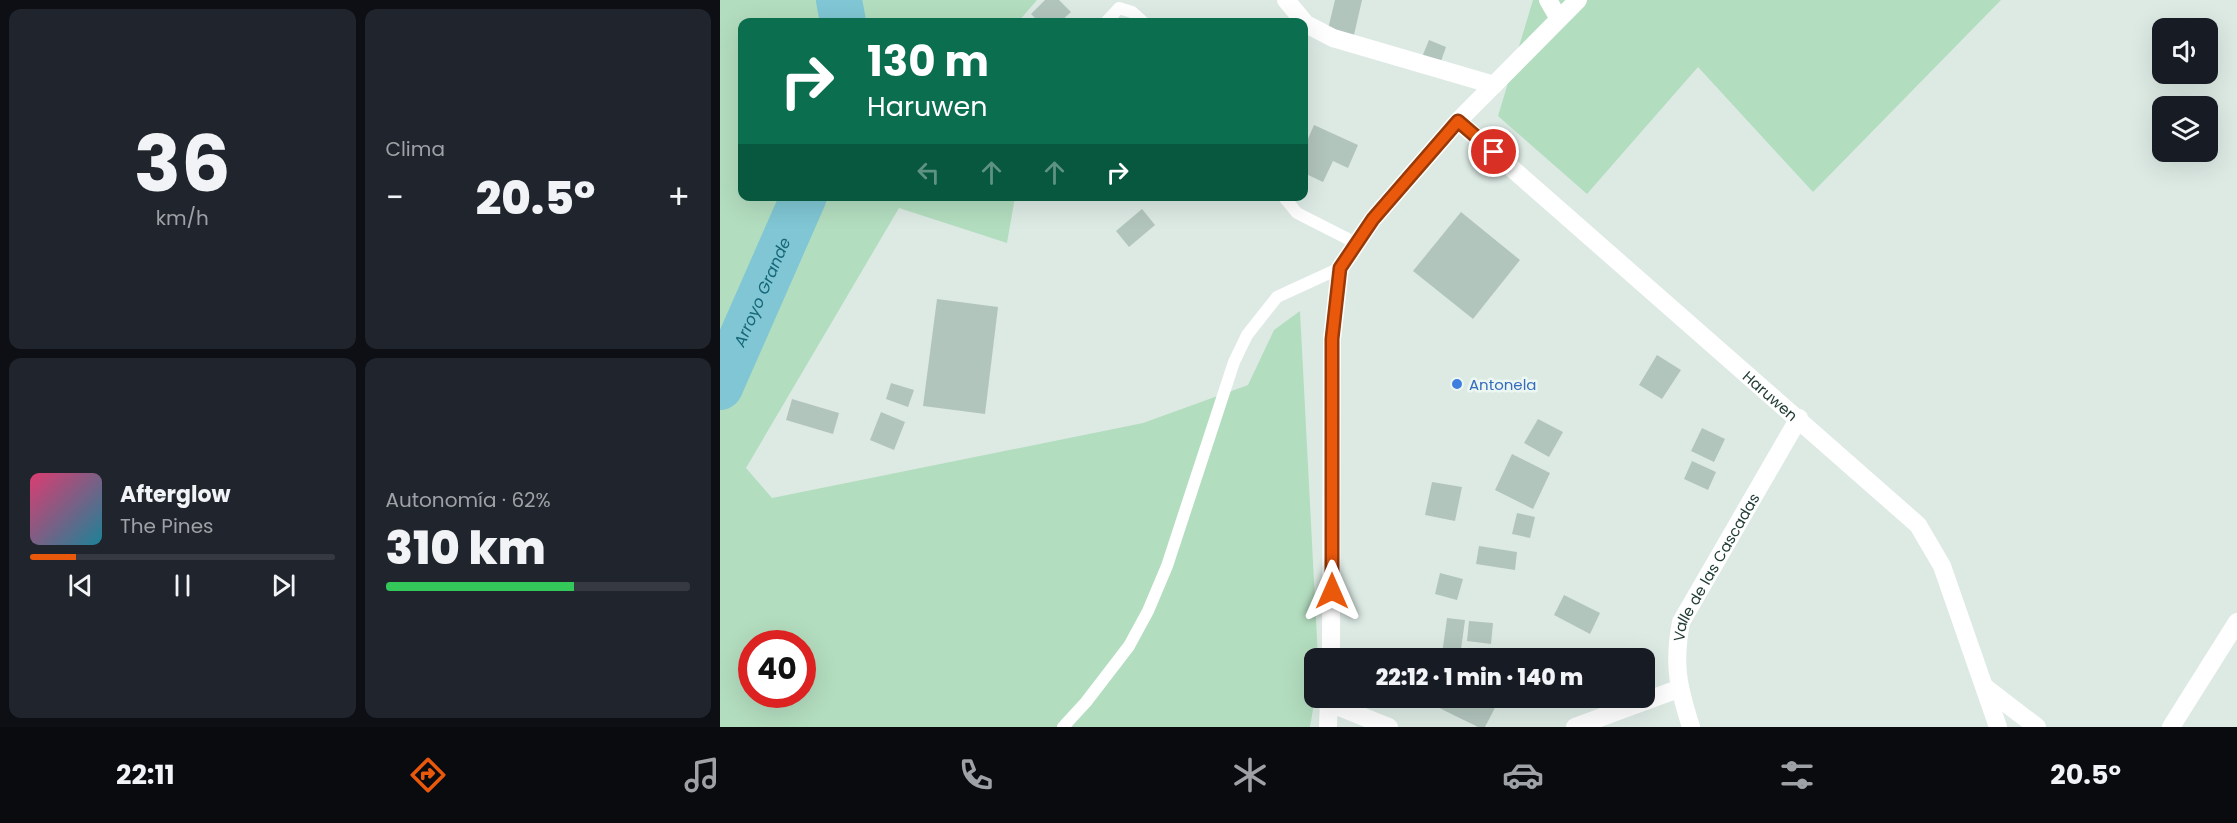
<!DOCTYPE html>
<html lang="es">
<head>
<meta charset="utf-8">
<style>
	body { margin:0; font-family:Poppins,sans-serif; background:#20242c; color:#f1f3f6; height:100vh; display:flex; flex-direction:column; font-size:22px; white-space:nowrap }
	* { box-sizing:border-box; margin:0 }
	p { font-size:20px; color:#9ea1a6 }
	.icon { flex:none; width:33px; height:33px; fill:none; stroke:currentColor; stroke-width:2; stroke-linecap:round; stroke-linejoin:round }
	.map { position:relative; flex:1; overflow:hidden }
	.panel { display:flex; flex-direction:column; gap:9px; padding:9px; background:#0d0f14; width:720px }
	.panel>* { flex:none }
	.banner { position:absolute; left:18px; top:18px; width:570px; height:183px; border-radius:12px; box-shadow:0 6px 24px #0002; background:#0b6e4f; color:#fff; overflow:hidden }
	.controls { position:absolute; left:1432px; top:18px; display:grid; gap:12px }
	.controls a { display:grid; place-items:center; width:66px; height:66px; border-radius:12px; background:#171b24; box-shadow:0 6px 24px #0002; font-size:30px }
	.speed { position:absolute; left:18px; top:630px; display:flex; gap:12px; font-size:30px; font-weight:700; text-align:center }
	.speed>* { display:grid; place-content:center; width:78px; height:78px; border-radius:50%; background:#171b24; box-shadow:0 6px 24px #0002; line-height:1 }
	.speed .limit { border:9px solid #d22; background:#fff; color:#111 }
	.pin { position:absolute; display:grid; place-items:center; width:51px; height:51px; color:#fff; margin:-26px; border:3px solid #fff; border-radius:50%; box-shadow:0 2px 6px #0007 }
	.me { position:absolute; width:66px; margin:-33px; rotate:0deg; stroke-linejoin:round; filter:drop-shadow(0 0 4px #0008) }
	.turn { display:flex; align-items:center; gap:21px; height:126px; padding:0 30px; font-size:27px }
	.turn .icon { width:78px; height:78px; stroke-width:2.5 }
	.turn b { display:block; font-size:42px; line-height:51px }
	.lanes { display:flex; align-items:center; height:57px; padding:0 30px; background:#0003; justify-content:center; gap:30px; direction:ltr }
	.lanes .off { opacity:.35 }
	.big { font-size:45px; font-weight:800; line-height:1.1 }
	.panel .tile { flex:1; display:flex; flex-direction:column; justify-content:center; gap:9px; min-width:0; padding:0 21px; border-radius:12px; background:#20242c }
	.panel .dial { align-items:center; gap:0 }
	.dial b { font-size:78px; line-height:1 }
	.song { display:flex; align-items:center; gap:18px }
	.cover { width:72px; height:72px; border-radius:9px; background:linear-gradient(135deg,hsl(340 70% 55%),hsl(190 70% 35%)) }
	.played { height:6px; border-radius:3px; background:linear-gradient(90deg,#ea580c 15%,#363941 15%) }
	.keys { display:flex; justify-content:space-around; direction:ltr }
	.heat { display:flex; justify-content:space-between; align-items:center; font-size:33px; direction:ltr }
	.charge { height:9px; border-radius:4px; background:linear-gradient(90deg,#34c759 62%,#363941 0) }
	.panel .tiles { flex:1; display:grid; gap:9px; grid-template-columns:repeat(2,1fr) }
	.trip { position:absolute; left:584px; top:648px; width:351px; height:60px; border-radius:12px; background:#171b24; box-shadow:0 6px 24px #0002; font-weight:800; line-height:60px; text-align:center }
	.menu { display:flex; height:96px; justify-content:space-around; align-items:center; background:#090b0e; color:#9ea1a6 }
	.menu .icon { width:42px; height:42px }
	.menu .active { color:#ea580c }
	.menu b { font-size:27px; color:#f1f3f6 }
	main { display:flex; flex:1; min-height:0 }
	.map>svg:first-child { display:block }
	.green { fill:#b3ddbf; fill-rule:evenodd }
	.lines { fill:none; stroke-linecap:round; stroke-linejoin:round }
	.river { stroke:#80c6d4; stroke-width:46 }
	.building { fill:#b2c5bd }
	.service { stroke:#fff; stroke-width:12 }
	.minor { stroke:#fff; stroke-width:18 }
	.tertiary { stroke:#fff; stroke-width:18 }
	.route-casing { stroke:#983908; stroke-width:15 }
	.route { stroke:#ea580c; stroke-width:10 }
	.shop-dot { fill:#3f7fe0; stroke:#edf7f2; stroke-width:2 }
	.labels { text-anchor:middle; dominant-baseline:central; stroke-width:5; stroke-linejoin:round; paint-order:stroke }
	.shop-label { font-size:15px; fill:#366cbe; stroke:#edf7f2; text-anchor:start }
	.street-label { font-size:15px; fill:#1e3a32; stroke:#edf7f2 }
	.water-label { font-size:16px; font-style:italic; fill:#156779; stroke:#edf7f2 }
</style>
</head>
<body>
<main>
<section class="panel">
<div class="tiles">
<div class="tile dial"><b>36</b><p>km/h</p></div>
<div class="tile"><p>Clima</p>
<div class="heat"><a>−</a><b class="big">20.5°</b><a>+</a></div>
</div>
<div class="tile">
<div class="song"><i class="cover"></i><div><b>Afterglow</b><p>The Pines</p></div></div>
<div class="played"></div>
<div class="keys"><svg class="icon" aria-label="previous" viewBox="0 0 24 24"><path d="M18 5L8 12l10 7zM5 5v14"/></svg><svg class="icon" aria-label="pause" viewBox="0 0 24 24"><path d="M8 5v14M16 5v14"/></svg><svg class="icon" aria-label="next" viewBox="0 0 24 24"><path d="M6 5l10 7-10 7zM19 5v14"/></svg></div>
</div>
<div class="tile"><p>Autonomía · 62%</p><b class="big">310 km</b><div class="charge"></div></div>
</div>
</section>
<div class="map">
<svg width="1517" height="727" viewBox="0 0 1517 727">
	<rect width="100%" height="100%" fill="#ddeae4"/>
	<path class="green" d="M 0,0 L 317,0 L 298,22 L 22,22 L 22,196 L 295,197 L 287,243 L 179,208 L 26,468 L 52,498 L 423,423 L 528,385 L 554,330 L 580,311 L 598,658 L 594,658 L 595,698 L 590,727 L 0,727 ZM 32,644 L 82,644 L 82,694 L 32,694 Z
		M 813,0 L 1281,0 L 1093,192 L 978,67 L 867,194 L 778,116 Z"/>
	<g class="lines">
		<g class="river">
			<path d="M 119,0 L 123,22"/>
			<path id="s1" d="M 0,387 L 84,196"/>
		</g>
	</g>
	<path class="building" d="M 325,0 L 339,0 L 351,12 L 340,22 L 319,22 L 311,14 Z
		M 615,0 L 642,0 L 634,35 L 608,29 Z
		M 709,40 L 726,47 L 720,64 L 702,57 Z
		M 594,125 L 638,145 L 628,168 L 613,161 L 603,182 L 584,173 L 584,148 Z
		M 422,209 L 435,225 L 409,247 L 396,231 Z
		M 741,212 L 800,260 L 753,319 L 693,271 Z
		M 217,299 L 278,307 L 265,414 L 203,406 Z
		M 937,355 L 961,370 L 942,399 L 919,385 Z
		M 171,383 L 194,390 L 188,407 L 166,399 Z
		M 72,399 L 119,413 L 113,434 L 66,420 Z
		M 161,412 L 185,422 L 174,450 L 150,440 Z
		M 818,419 L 843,432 L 829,457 L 804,443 Z
		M 982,428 L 1005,439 L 994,462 L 971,451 Z
		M 792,454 L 830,473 L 813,509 L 775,490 Z
		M 972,461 L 996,472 L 988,490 L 964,479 Z
		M 712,482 L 742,487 L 735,521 L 705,515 Z
		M 797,513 L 815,517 L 810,538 L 792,534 Z
		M 759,546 L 797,552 L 795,570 L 756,564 Z
		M 720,573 L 743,579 L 737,600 L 715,594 Z
		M 844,595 L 880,613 L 870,634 L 834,615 Z
		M 727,618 L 745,620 L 740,657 L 722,654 Z
		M 749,621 L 773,623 L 771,644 L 747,641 Z
		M 699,698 L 780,698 L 765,727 L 758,727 Z"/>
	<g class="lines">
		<path class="service" d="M 386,22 L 399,8 L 412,12 L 423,22
			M 563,196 L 577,213 L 636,243
			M 343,727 L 366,702 L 409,646 L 428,611 L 447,566 L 514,362 L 527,335 L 557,297 L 620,268"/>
		<g class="minor">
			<path d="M 566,0 L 586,24 L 613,38 L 774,85"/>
			<path d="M 828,0 L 839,19"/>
			<path id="s2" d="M 738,121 L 1198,525 L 1222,566 L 1278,727"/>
			<path d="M 1266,688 L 1317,727"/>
			<path d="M 609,703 L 669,727"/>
			<path d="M 855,727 L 958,689"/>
			<path id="s3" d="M 971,727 C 958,686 953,665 961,622 L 1079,418"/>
			<path d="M 1451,727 L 1517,622"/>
		</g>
		<path class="tertiary" d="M 611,658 L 612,339 L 620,268 L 653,219 L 738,121 L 858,0
			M 608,727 L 609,698"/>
	</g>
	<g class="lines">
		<defs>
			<path id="route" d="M 612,591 L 612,339 L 620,268 L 653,219 L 738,121 L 774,152"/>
		</defs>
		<use href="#route" class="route-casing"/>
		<use href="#route" class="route"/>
	</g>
	<circle class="shop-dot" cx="737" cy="384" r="6"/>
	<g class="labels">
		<g class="shop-label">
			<text x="749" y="384">Antonela</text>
		</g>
		<g class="street-label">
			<text stroke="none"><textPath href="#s2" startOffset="416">Haruwen</textPath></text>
			<text stroke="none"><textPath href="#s3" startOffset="171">Valle de las Cascadas</textPath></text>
		</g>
		<g class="water-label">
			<text stroke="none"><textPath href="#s1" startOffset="104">Arroyo Grande</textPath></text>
		</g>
	</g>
</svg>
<div class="controls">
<a><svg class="icon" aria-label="sound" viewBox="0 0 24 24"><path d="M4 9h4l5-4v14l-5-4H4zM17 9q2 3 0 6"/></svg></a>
<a><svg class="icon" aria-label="layers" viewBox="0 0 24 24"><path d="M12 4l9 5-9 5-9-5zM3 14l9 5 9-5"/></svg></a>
</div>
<div class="speed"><div class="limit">40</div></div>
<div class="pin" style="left:774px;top:152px;background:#d93025"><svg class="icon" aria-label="arrive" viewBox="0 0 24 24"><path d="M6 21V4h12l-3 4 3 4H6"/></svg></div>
<svg class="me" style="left:612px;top:591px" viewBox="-20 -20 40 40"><path d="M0-17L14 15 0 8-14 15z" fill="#ea580c" stroke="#fff" stroke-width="4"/></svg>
<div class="trip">22:12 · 1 min · 140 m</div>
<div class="banner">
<div class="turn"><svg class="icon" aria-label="right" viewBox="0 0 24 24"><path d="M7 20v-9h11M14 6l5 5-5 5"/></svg><div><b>130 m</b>Haruwen</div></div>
<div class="lanes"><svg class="icon off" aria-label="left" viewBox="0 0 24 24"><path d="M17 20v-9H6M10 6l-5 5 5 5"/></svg><svg class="icon off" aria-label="ahead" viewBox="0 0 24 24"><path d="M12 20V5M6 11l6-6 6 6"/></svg><svg class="icon off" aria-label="ahead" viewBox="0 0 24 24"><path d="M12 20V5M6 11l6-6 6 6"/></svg><svg class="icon" aria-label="right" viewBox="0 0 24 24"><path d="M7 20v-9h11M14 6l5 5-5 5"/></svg></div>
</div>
</div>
</main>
<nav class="menu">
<b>22:11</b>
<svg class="icon active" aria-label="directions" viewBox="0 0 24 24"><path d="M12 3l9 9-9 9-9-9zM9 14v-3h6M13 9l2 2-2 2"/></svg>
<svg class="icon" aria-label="music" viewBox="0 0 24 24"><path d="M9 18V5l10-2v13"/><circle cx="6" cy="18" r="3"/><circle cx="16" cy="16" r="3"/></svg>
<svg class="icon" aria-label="phone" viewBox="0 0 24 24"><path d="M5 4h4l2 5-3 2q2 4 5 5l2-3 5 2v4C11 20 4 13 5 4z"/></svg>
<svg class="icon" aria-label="climate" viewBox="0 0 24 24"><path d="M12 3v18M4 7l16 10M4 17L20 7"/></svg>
<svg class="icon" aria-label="car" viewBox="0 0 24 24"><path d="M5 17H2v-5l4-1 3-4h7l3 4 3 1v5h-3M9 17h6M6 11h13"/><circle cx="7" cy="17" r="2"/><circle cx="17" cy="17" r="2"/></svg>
<svg class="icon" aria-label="filters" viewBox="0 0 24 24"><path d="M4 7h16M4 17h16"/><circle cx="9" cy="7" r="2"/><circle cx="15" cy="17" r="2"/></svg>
<b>20.5°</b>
</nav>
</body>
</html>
